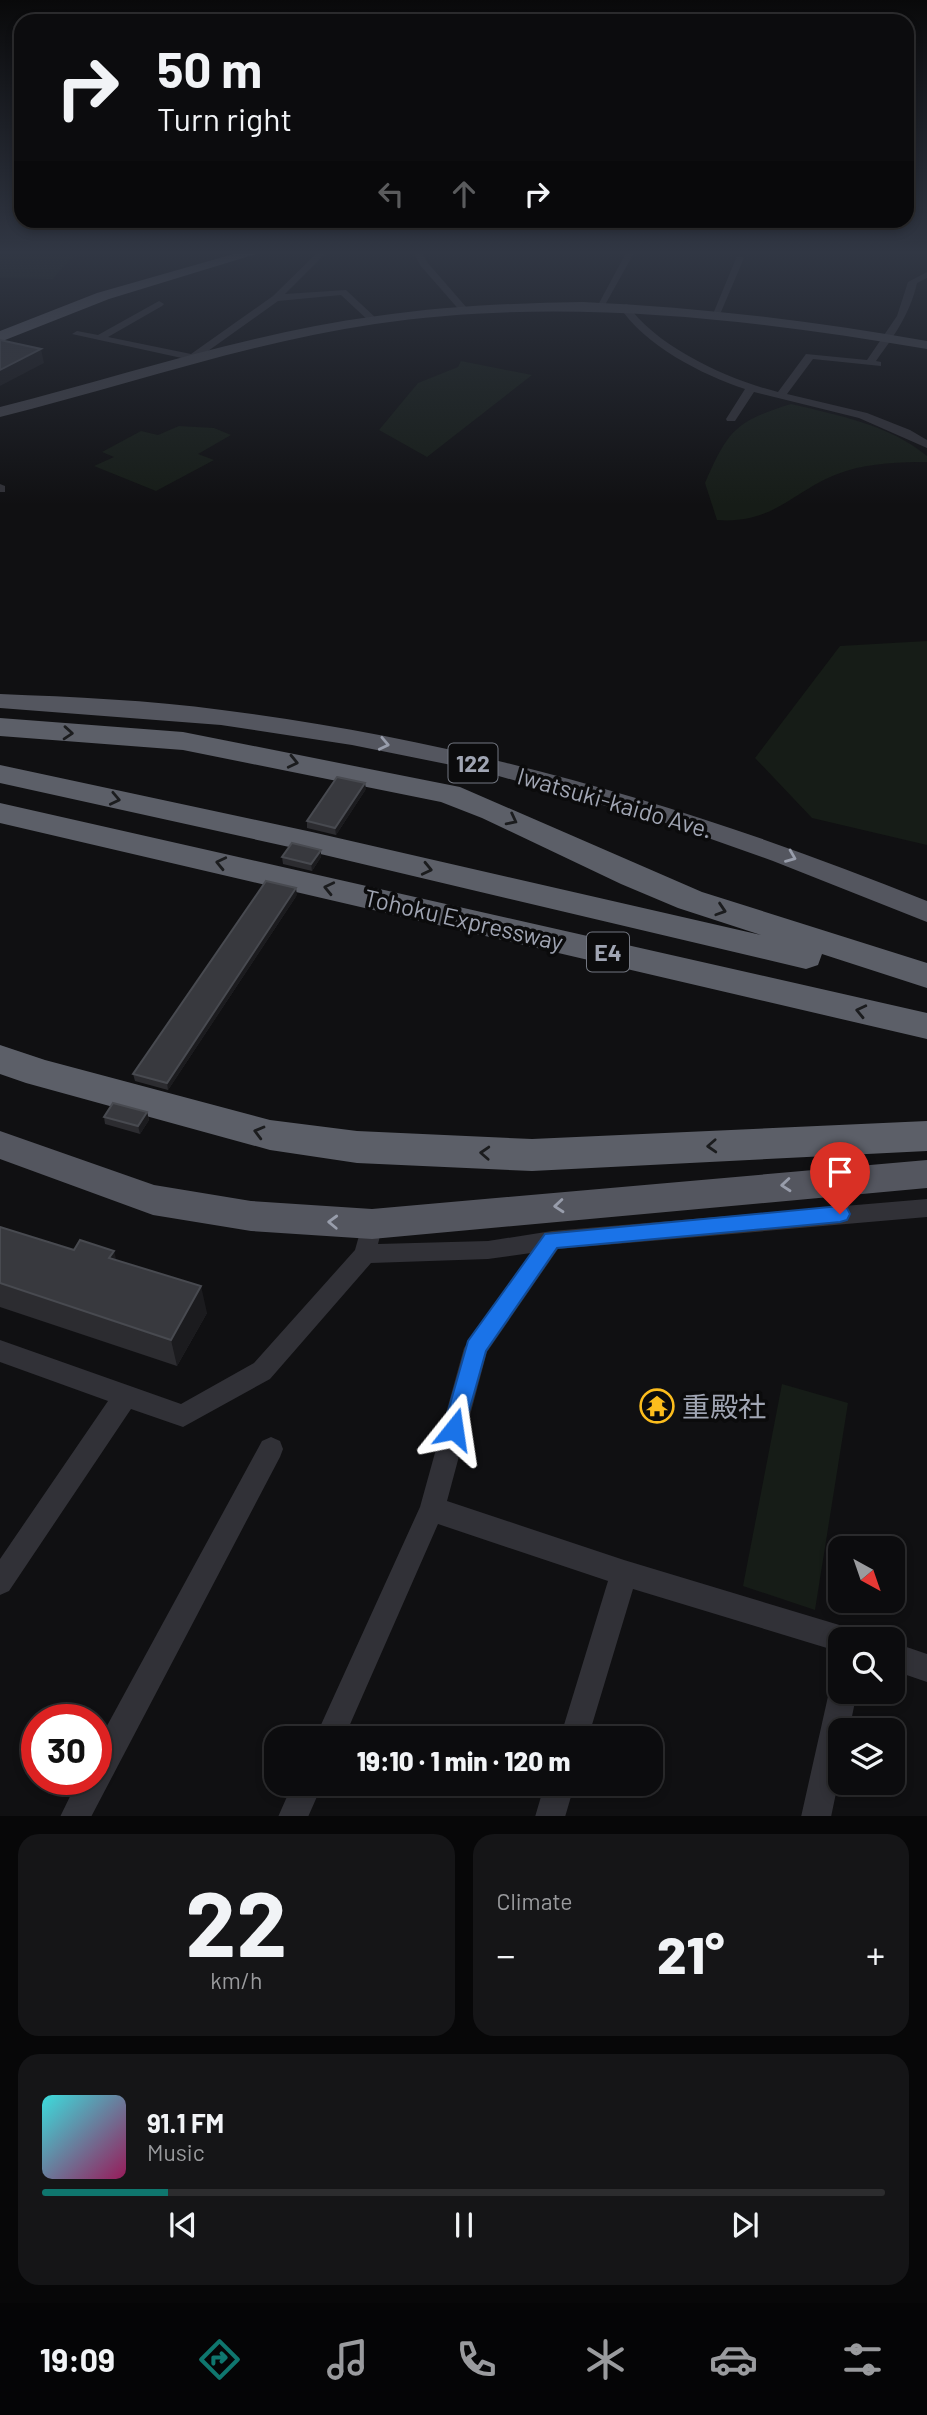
<!DOCTYPE html>
<html lang="en">
<head>
<meta charset="utf-8">
<style>
	body { margin:0; font-family:Barlow,"Noto Sans JP",sans-serif; background:#151517; color:#f1f3f6; height:100vh; display:flex; flex-direction:column; font-size:26px; white-space:nowrap }
	* { box-sizing:border-box; margin:0 }
	p { font-size:23px; color:#9a9b9e }
	.icon { flex:none; width:38px; height:38px; fill:none; stroke:currentColor; stroke-width:2; stroke-linecap:round; stroke-linejoin:round }
	.map { position:relative; height:1816px; overflow:hidden }
	.sheet { display:flex; flex-direction:column; gap:18px; padding:18px; background:#070708; flex:1 }
	.sheet>* { flex:none }
	.banner { position:absolute; left:14px; top:14px; width:900px; height:214px; border-radius:21px; box-shadow:0 4px 10px #0003,0 0 0 2px #2c2c2e; background:#0c0c0e; color:#f1f3f6; overflow:hidden }
	.needle { width:46px; rotate:140deg }
	.buttons { position:absolute; left:828px; top:1536px; display:grid; gap:14px }
	.buttons a { display:grid; place-items:center; width:77px; height:77px; border-radius:14px; background:#0c0c0e; box-shadow:0 4px 10px #0003,0 0 0 2px #2c2c2e; font-size:35px }
	.speed { position:absolute; left:21px; top:1704px; display:flex; gap:14px; font-size:35px; font-weight:700; text-align:center }
	.speed>* { display:grid; place-content:center; width:91px; height:91px; border-radius:50%; background:#0c0c0e; box-shadow:0 4px 10px #0003,0 0 0 2px #2c2c2e; line-height:1 }
	.speed .limit { border:10px solid #d22; background:#fff; color:#111 }
	.pin { position:absolute; display:grid; place-items:center; width:60px; height:60px; color:#fff; margin:-72px -30px; border-radius:50% 50% 50% 0; rotate:-45deg; box-shadow:0 0 7px #0007 }
	.pin .icon { rotate:45deg }
	.me { position:absolute; width:77px; margin:-38px; rotate:15deg; stroke-linejoin:round; filter:drop-shadow(0 0 5px #0008) }
	.turn { display:flex; align-items:center; gap:24px; height:147px; padding:0 28px; font-size:32px }
	.turn .icon { width:91px; height:91px; stroke-width:2.5 }
	.turn b { display:block; font-size:49px; line-height:60px }
	.lanes { display:flex; align-items:center; height:66px; padding:0 28px; background:#0003; justify-content:center; gap:35px; direction:ltr }
	.lanes .off { opacity:.35 }
	.big { font-size:52px; font-weight:800; line-height:1.1 }
	.sheet .tile { flex:1; display:flex; flex-direction:column; justify-content:center; gap:10px; min-width:0; padding:0 24px; border-radius:21px; background:#151517 }
	.sheet .dial { align-items:center; gap:0 }
	.dial b { font-size:91px; line-height:1 }
	.song { display:flex; align-items:center; gap:21px }
	.cover { width:84px; height:84px; border-radius:10px; background:linear-gradient(135deg,hsl(180 70% 55%),hsl(330 70% 35%)) }
	.played { height:7px; border-radius:4px; background:linear-gradient(90deg,#0f766e 15%,#2c2c2e 15%) }
	.keys { display:flex; justify-content:space-around; direction:ltr }
	.heat { display:flex; justify-content:space-between; align-items:center; font-size:38px; direction:ltr }
	.sheet .tiles { flex:1; display:grid; gap:18px; grid-template-columns:1fr 1fr }
	.tile:last-child { grid-column:span 2 }
	.trip { position:absolute; left:264px; top:1726px; width:399px; height:70px; border-radius:21px; background:#0c0c0e; box-shadow:0 4px 10px #0003,0 0 0 2px #2c2c2e; font-weight:800; line-height:70px; text-align:center }
	.tab-bar { display:flex; height:112px; justify-content:space-around; align-items:center; background:#050506; color:#9a9b9e }
	.tab-bar .icon { width:49px; height:49px }
	.tab-bar .active { color:#0f766e }
	.tab-bar b { font-size:32px; color:#f1f3f6 }
	.map>svg:first-child { display:block }
	.green { fill:#161c17 }
	.lines { fill:none; stroke-linecap:round; stroke-linejoin:round }
	.minor { fill:#313137; fill-rule:evenodd }
	.secondary { fill:#3f4047; fill-rule:evenodd }
	.trunk { fill:#54565f; fill-rule:evenodd }
	.motorway { fill:#5c5f68; fill-rule:evenodd }
	.wall { fill:#2c2c30 }
	.shaded-wall { fill:#1b1b1e }
	.building { fill:#38393e; stroke:#484a50; stroke-width:2 }
	.oneway { stroke:#1b1c1e }
	.oneway2 { stroke:#989dab }
	.route { fill:#1a73e8; stroke:#114b97; stroke-width:2 }
	.labels { text-anchor:middle; dominant-baseline:central; stroke-width:7; stroke-linejoin:round; paint-order:stroke }
	.shield { fill:#0b0b0c; stroke:#737781; stroke-width:2 }
	.shield-label { font-size:23px; font-weight:bold; fill:#a0a5b3 }
	.street-label { font-size:24px; fill:#a0a5b3; stroke:#0b0b0c }
	.near-poi-label { font-size:28px; fill:#a0a5b3; stroke:#0b0b0c; text-anchor:start }
</style>
</head>
<body>
<div class="map">
<svg width="927" height="1817" viewBox="0 0 927 1817">
	<rect width="100%" height="100%" fill="#101012"/>
	<path class="green" d="M 0,251 L 101,251 L 70,259 L 53,279 L 0,278 Z
		M 461,361 L 532,375 L 427,457 L 379,430 L 418,383 L 458,367 Z
		M 791,404 C 837,415 890,425 927,456 L 927,462 C 901,462 871,463 846,471 C 795,487 776,525 717,520 L 705,483 C 728,430 736,421 791,404 Z
		M 179,426 L 214,428 L 231,435 L 198,454 L 214,460 L 156,491 L 94,466 L 114,457 L 102,452 L 141,431 L 158,435 Z
		M 927,641 L 927,845 L 812,818 L 755,758 L 840,646 Z
		M 782,1384 L 848,1403 L 815,1610 L 743,1586 Z"/>
	<g class="lines">
		<path class="minor" d="M 319,251 L 328,251 L 285,294 L 346,290 L 377,319 L 377,323 L 371,323 L 341,295 L 278,301 L 201,356 L 205,359 L 200,362 L 72,334 L 77,331 L 98,335 L 159,301 L 164,304 L 162,306 L 108,337 L 191,354 L 273,296 Z
			M 413,251 L 421,251 L 427,262 L 467,308 L 467,312 L 461,312 L 420,265 Z
			M 627,251 L 635,251 L 605,305 L 597,307 Z
			M 737,256 L 744,258 L 721,312 L 713,314 Z
			M 927,272 L 927,278 L 917,283 C 910,314 894,336 876,361 L 881,362 L 881,366 L 813,359 L 787,394 L 867,413 L 910,430 L 927,440 L 927,448 L 859,418 L 754,392 L 735,421 L 727,421 L 726,419 L 745,389 C 702,375 644,345 619,306 L 627,304 C 656,347 729,380 778,392 L 806,354 L 867,360 L 897,316 L 908,282 Z
			M 0,484 L 5,486 L 5,492 L 0,492 Z
			M 927,1199 L 927,1217 L 558,1249 L 487,1352 L 447,1501 L 624,1560 L 856,1630 L 860,1640 L 840,1640 L 840,1652 L 633,1589 L 588,1738 L 560,1738 L 608,1581 L 438,1524 L 344,1738 L 315,1738 L 420,1507 L 464,1348 L 531,1253 L 488,1259 L 371,1263 L 270,1379 L 183,1427 L 131,1409 L 9,1591 L 0,1595 L 0,1559 L 108,1401 L 0,1362 L 0,1340 L 181,1404 L 254,1363 L 355,1250 L 364,1218 L 372,1215 L 380,1218 L 383,1224 L 378,1244 L 488,1241 L 552,1231 Z
			M 271,1437 L 280,1441 L 283,1449 L 280,1457 L 91,1817 L 60,1817 L 78,1780 L 96,1780 L 96,1746 L 262,1441 Z
			M 892,1642 L 927,1654 L 927,1682 L 892,1670 Z
			M 840,1679 L 840,1692 L 857,1692 L 849,1731 L 840,1731 L 840,1774 L 831,1817 L 801,1817 L 829,1692 L 833,1682 Z
			M 293,1783 L 323,1783 L 308,1817 L 278,1817 Z
			M 545,1783 L 575,1783 L 565,1817 L 535,1817 Z"/>
		<path class="secondary" d="M 583,302 C 699,307 813,321 927,341 L 927,349 C 744,318 560,297 375,324 C 247,343 125,386 0,417 L 0,407 C 125,375 249,333 377,316 C 446,306 514,303 583,302 Z"/>
		<path class="trunk" d="M 244,251 L 266,251 L 109,299 L 0,342 L 0,331 L 97,293 Z
			M 0,694 C 74,697 149,700 222,710 C 468,741 697,808 927,901 L 927,922 L 773,861 L 663,822 L 481,771 L 352,745 L 221,725 L 0,708 Z
			M 0,1131 L 154,1185 L 251,1201 L 372,1209 L 927,1160 L 927,1188 L 372,1239 L 251,1231 L 153,1215 L 0,1159 Z"/>
		<path class="motorway" d="M 0,718 L 183,732 L 460,787 L 702,892 L 927,963 L 927,988 L 822,954 L 818,965 L 806,969 L 312,852 L 0,783 L 0,765 L 312,832 L 761,935 L 678,908 L 621,884 L 482,818 L 441,802 L 183,750 L 0,736 Z
			M 0,803 L 927,1013 L 927,1039 L 0,823 Z
			M 0,1045 L 45,1060 L 270,1120 L 357,1131 L 532,1139 L 927,1121 L 927,1151 L 532,1171 L 357,1163 L 270,1150 L 26,1083 L 0,1074 Z"/>
	</g>
	<path class="wall" d="M 366,789 L 336,835 L 307,828 L 307,821 Z
		M 282,857 L 321,857 L 312,871 L 283,864 Z
		M 297,895 L 168,1090 L 135,1081 L 133,1074 Z
		M 147,1112 L 149,1120 L 140,1134 L 105,1124 L 104,1117 Z
		M 0,1227 L 74,1250 L 116,1260 L 207,1313 L 177,1366 L 0,1307 Z"/>
	<path class="shaded-wall" d="M 41,349 L 44,363 L 0,386 L 0,370 Z
		M 365,783 L 366,789 L 336,835 L 335,828 Z
		M 321,850 L 321,857 L 312,871 L 311,864 Z
		M 296,888 L 297,895 L 168,1090 L 167,1083 Z
		M 147,1112 L 149,1120 L 140,1134 L 138,1126 Z
		M 114,1251 L 121,1278 L 109,1258 Z
		M 201,1286 L 207,1313 L 177,1366 L 171,1340 Z"/>
	<path class="building" d="M 0,340 L 41,349 L 0,370 Z
		M 337,777 L 365,783 L 335,828 L 307,821 Z
		M 292,843 L 321,850 L 311,864 L 282,857 Z
		M 266,881 L 296,888 L 167,1083 L 133,1074 Z
		M 113,1103 L 147,1112 L 138,1126 L 104,1117 Z
		M 0,1227 L 74,1250 L 80,1240 L 114,1251 L 109,1258 L 201,1286 L 171,1340 L 0,1283 Z"/>
	<defs><path id="oneway-chevron" d="M-2-3.5L2.5 0L-2 3.5" fill="none" stroke-width="1.6" stroke-linecap="round" stroke-linejoin="round" transform="scale(1.75)"/></defs>
	<g class="oneway">
		<use href="#oneway-chevron" transform="translate(68 733) rotate(4)"/>
		<use href="#oneway-chevron" transform="translate(293 762) rotate(13)"/>
		<use href="#oneway-chevron" transform="translate(115 799) rotate(12)"/>
		<use href="#oneway-chevron" transform="translate(512 820) rotate(27)"/>
		<use href="#oneway-chevron" transform="translate(221 863) rotate(-167)"/>
		<use href="#oneway-chevron" transform="translate(427 869) rotate(13)"/>
		<use href="#oneway-chevron" transform="translate(329 888) rotate(-167)"/>
		<use href="#oneway-chevron" transform="translate(721 910) rotate(18)"/>
		<use href="#oneway-chevron" transform="translate(861 1011) rotate(-167)"/>
		<use href="#oneway-chevron" transform="translate(259 1132) rotate(-165)"/>
		<use href="#oneway-chevron" transform="translate(712 1146) rotate(177)"/>
		<use href="#oneway-chevron" transform="translate(485 1153) rotate(-177)"/>
	</g>
	<g class="oneway2">
		<use href="#oneway-chevron" transform="translate(384 744) rotate(12)"/>
		<use href="#oneway-chevron" transform="translate(791 857) rotate(22)"/>
		<use href="#oneway-chevron" transform="translate(786 1185) rotate(175)"/>
		<use href="#oneway-chevron" transform="translate(559 1206) rotate(175)"/>
		<use href="#oneway-chevron" transform="translate(333 1222) rotate(-178)"/>
	</g>
	<linearGradient id="sky" x2="0" y2="1"><stop stop-color="#09090a"/><stop offset="0.5" stop-color="#313744"/><stop offset="1" stop-color="#313744" stop-opacity="0"/></linearGradient>
	<rect width="927" height="505" fill="url(#sky)"/>
	<path class="route" d="M 840,1206 L 847,1208 L 850,1214 L 847,1220 L 840,1222 L 557,1248 L 486,1351 L 462,1436 L 454,1439 L 446,1436 L 443,1429 L 468,1341 L 545,1234 Z"/>
	<defs>
		<symbol id="temple-ring" viewBox="-11 -11 22 22"><circle r="9.5" fill="#0b0b0c" stroke="#fcbd1d" stroke-width="1.5"/><path d="M0-6L5-2H3V0L6.5 2.5H4V6H1.5V3h-3V6H-4V2.5H-6.5L-3 0V-2H-5Z" fill="#fcbd1d"/></symbol>
	</defs>
	<g fill-rule="evenodd">
		<use href="#temple-ring" x="638" y="1387" width="38" height="38"/>
	</g>
	<g class="labels">
		<g class="shield">
			<rect x="448.5" y="743.5" width="49" height="39" rx="5"/>
			<rect x="587" y="932.5" width="42" height="39" rx="5"/>
		</g>
		<g class="shield-label">
			<text x="473" y="763">122</text>
			<text x="608" y="952">E4</text>
		</g>
		<g class="street-label">
			<text transform="translate(615 802) rotate(16)">Iwatsuki-kaido Ave.</text>
			<text transform="translate(464 919) rotate(13)">Tohoku Expressway</text>
		</g>
		<g class="near-poi-label">
			<text x="682" y="1406">重殿社</text>
		</g>
	</g>
</svg>
<div class="buttons">
<a><svg class="needle" viewBox="-14 -14 28 28"><path d="M0-13l5 13h-10z" fill="#e53935"/><path d="M0 13l5-13h-10z" fill="#9a9b9e"/></svg></a>
<a><svg class="icon" aria-label="search" viewBox="0 0 24 24"><circle cx="10" cy="10" r="6"/><path d="M15 15l6 6"/></svg></a>
<a><svg class="icon" aria-label="layers" viewBox="0 0 24 24"><path d="M12 4l9 5-9 5-9-5zM3 14l9 5 9-5"/></svg></a>
</div>
<div class="speed"><div class="limit">30</div></div>
<div class="pin" style="left:840px;top:1214px;background:#d93025"><svg class="icon" aria-label="arrive" viewBox="0 0 24 24"><path d="M6 21V4h12l-3 4 3 4H6"/></svg></div>
<svg class="me" style="left:454px;top:1429px" viewBox="-20 -20 40 40"><path d="M0-17L14 15 0 8-14 15z" fill="#1a73e8" stroke="#fff" stroke-width="4"/></svg>
<div class="trip">19:10 · 1 min · 120 m</div>
<div class="banner">
<div class="turn"><svg class="icon" aria-label="right" viewBox="0 0 24 24"><path d="M7 20v-9h11M14 6l5 5-5 5"/></svg><div><b>50 m</b>Turn right</div></div>
<div class="lanes"><svg class="icon off" aria-label="left" viewBox="0 0 24 24"><path d="M17 20v-9H6M10 6l-5 5 5 5"/></svg><svg class="icon off" aria-label="ahead" viewBox="0 0 24 24"><path d="M12 20V5M6 11l6-6 6 6"/></svg><svg class="icon" aria-label="right" viewBox="0 0 24 24"><path d="M7 20v-9h11M14 6l5 5-5 5"/></svg></div>
</div>
</div>
<section class="sheet">
<div class="tiles">
<div class="tile dial"><b>22</b><p>km/h</p></div>
<div class="tile"><p>Climate</p>
<div class="heat"><a>−</a><b class="big">21°</b><a>+</a></div>
</div>
<div class="tile">
<div class="song"><i class="cover"></i><div><b>91.1 FM</b><p>Music</p></div></div>
<div class="played"></div>
<div class="keys"><svg class="icon" aria-label="previous" viewBox="0 0 24 24"><path d="M18 5L8 12l10 7zM5 5v14"/></svg><svg class="icon" aria-label="pause" viewBox="0 0 24 24"><path d="M8 5v14M16 5v14"/></svg><svg class="icon" aria-label="next" viewBox="0 0 24 24"><path d="M6 5l10 7-10 7zM19 5v14"/></svg></div>
</div>
</div>
</section>
<nav class="tab-bar">
<b>19:09</b>
<svg class="icon active" aria-label="directions" viewBox="0 0 24 24"><path d="M12 3l9 9-9 9-9-9zM9 14v-3h6M13 9l2 2-2 2"/></svg>
<svg class="icon" aria-label="music" viewBox="0 0 24 24"><path d="M9 18V5l10-2v13"/><circle cx="6" cy="18" r="3"/><circle cx="16" cy="16" r="3"/></svg>
<svg class="icon" aria-label="phone" viewBox="0 0 24 24"><path d="M5 4h4l2 5-3 2q2 4 5 5l2-3 5 2v4C11 20 4 13 5 4z"/></svg>
<svg class="icon" aria-label="climate" viewBox="0 0 24 24"><path d="M12 3v18M4 7l16 10M4 17L20 7"/></svg>
<svg class="icon" aria-label="car" viewBox="0 0 24 24"><path d="M5 17H2v-5l4-1 3-4h7l3 4 3 1v5h-3M9 17h6M6 11h13"/><circle cx="7" cy="17" r="2"/><circle cx="17" cy="17" r="2"/></svg>
<svg class="icon" aria-label="filters" viewBox="0 0 24 24"><path d="M4 7h16M4 17h16"/><circle cx="9" cy="7" r="2"/><circle cx="15" cy="17" r="2"/></svg>
</nav>
</body>
</html>
